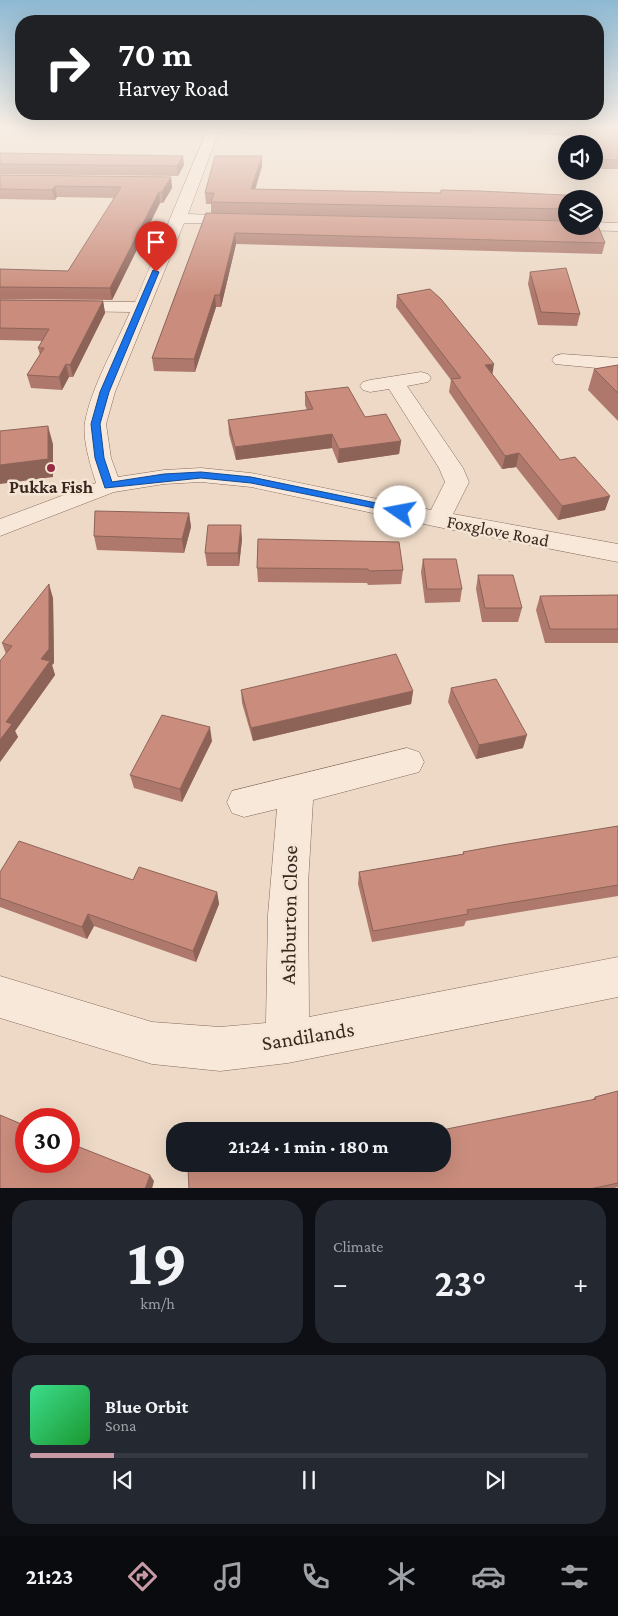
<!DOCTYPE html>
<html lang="en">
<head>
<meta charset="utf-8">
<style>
	body { margin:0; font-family:"Crimson Pro",serif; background:#242831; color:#f1f3f6; height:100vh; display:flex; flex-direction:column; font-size:19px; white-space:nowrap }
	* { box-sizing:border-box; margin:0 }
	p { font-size:16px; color:#9ea1a6 }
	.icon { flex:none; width:28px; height:28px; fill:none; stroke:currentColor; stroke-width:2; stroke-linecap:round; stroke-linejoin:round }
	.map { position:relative; height:1188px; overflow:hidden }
	.sheet { display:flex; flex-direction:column; gap:12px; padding:12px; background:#0d0f14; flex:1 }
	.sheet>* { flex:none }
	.guide { position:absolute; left:15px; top:15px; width:589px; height:105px; border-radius:20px; box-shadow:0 5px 20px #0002; background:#202124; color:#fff; overflow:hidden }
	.fabs { position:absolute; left:558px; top:135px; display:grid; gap:10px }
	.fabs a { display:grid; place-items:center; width:45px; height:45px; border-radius:50%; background:#171b24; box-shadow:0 5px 20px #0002; font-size:25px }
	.speed { position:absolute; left:15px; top:1108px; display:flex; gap:10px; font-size:25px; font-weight:700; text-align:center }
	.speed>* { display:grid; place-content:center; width:65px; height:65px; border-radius:50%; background:#171b24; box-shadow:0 5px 20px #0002; line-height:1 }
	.speed .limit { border:8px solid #d22; background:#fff; color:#111 }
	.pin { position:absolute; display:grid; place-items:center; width:42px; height:42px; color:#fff; margin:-51px -21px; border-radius:50% 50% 50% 0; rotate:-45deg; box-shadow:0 0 5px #0007 }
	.pin .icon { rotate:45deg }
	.me { position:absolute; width:55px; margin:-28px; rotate:282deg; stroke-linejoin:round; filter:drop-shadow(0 0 4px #0008) }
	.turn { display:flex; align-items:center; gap:18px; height:105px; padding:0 20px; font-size:22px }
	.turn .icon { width:65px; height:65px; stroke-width:2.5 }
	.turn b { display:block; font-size:35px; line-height:42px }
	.big { font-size:38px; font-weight:700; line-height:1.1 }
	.sheet .widget { flex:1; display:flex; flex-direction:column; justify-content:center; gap:8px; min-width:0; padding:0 18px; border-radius:20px; background:#242831 }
	.sheet .dial { align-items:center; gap:0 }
	.dial b { font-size:65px; line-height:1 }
	.song { display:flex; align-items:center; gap:15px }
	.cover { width:60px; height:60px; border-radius:8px; background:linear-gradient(135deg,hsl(150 70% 55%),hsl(130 70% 35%)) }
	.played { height:5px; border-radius:2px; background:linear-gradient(90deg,#c89aa6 15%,#363941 15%) }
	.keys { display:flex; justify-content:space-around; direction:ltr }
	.heat { display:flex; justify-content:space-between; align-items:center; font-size:28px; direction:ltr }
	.sheet .tiles { flex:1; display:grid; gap:12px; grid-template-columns:1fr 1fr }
	.widget:last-child { grid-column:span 2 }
	.trip { position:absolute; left:166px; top:1122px; width:285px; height:50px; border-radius:20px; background:#171b24; box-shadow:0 5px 20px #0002; font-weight:700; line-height:50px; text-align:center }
	.tab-bar { display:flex; height:80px; justify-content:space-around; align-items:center; background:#090b0e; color:#9ea1a6 }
	.tab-bar .icon { width:35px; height:35px }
	.tab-bar .active { color:#c89aa6 }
	.tab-bar b { font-size:22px; color:#f1f3f6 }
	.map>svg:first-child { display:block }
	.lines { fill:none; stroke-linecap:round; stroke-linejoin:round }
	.street-casing { stroke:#876a5c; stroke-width:1 }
	.street { fill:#f8e8d9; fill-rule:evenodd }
	.wall { fill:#ae796c }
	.shaded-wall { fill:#8d6358 }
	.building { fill:#ca8d7d; stroke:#8d6358 }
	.route { fill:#1a73e8; stroke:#114b97 }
	.poi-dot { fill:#952e44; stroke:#f4e5d5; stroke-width:2 }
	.labels { text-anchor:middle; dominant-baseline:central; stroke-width:5; stroke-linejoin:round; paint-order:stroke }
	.poi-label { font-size:18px; font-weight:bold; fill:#38261f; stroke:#f4e5d5 }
	.street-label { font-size:18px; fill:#38261f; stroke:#f4e5d5 }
	.near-street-label { font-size:21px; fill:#38261f; stroke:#f4e5d5 }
</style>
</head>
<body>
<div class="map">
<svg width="618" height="1189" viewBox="0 0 618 1189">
	<rect width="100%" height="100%" fill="#edd9c6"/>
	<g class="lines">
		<defs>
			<path id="street" d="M 208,128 L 220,128 L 188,214 L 240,216 L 247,220 L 240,224 L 184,223 L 115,392 L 106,424 L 111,458 L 118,477 L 164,470 L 201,468 L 251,473 L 431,510 L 445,482 L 439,468 L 389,389 L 370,392 L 363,390 L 360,386 L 363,382 L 370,380 L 421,372 L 428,374 L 431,378 L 428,382 L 407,386 L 463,468 L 469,482 L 453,514 L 618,544 L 618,562 L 438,527 L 251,487 L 201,482 L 164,484 L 114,492 L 0,536 L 0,519 L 96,483 C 91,467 82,439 85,422 C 92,385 115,347 130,312 L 0,310 L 0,300 L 135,302 Z
				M 594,222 L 618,223 L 618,231 L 571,230 L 564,226 L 566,223 L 566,226 L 594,226 Z
				M 562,354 L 618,358 L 618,370 L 555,364 L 552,360 L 555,356 Z
				M 407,748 L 419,752 L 424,762 L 419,772 L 313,800 L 308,884 L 309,1017 L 618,957 L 618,997 L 288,1063 L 220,1071 L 152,1064 L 0,1018 L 0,976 L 152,1022 L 220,1027 L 266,1023 L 268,915 L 277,809 L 244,817 L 232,813 L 227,802 L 232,791 Z"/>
		</defs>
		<use href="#street" class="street-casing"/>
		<use href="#street" class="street"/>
	</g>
	<path class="wall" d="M 243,128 L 473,128 L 473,133 L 243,129 Z
		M 526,128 L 618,128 L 618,169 L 594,169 L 594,144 L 574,144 L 570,136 L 528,134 Z
		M 0,153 L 184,165 L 178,176 L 0,174 Z
		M 262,166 L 255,190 L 440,193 L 441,190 L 566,199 L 566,221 L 211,213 L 211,204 L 206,204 L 205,193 Z
		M 0,175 L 171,177 L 172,188 L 163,203 L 160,203 L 112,300 L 0,299 L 0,269 L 68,271 L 115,198 L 57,197 L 55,200 L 0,199 Z
		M 206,213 L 605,243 L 602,254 L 236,244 L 221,307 L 216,307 L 195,372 L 154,371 L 152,358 Z
		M 530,272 L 580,314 L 577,326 L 538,325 L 528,284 Z
		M 397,295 L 492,374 L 560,460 L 610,496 L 605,510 L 558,520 L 516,467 L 502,469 L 449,392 L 451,380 L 396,307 Z
		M 0,300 L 103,301 L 105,313 L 73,377 L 69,377 L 62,390 L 31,388 L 27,375 L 40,355 L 38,348 L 42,341 L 0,340 Z
		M 618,365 L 618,421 L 588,390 L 594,369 Z
		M 305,392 L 365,417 L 401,441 L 399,454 L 338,463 L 332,448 L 236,460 L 229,434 L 228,420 L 307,410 L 305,405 Z
		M 189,513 L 191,527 L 184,553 L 97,550 L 94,536 Z
		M 242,539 L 239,566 L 207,566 L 205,553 Z
		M 258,539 L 403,570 L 401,584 L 368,585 L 367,583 L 258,582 L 257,568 Z
		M 423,559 L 462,589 L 460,602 L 425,603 L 421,572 Z
		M 478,575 L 522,608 L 518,622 L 482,622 L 476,589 Z
		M 618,595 L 618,643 L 545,643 L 536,610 L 540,596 Z
		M 53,598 L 54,663 L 52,665 L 55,675 L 15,731 L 18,737 L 0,762 L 6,654 L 2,643 Z
		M 451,688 L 523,748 L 476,759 L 448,702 Z
		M 241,690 L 413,691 L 411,704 L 253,741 L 242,703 Z
		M 212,741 L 182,802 L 134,788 L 130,775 Z
		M 618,826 L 618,896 L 466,921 L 464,926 L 372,942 L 358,884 L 359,872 L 463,854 L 463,852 Z
		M 0,872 L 217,892 L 219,904 L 196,962 L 94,926 L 87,939 L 0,907 Z
		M 618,1091 L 618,1187 L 611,1189 L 189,1189 L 442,1164 L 592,1100 L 595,1097 Z"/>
	<path class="shaded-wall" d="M 183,156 L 184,165 L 178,176 L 177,166 Z
		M 262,156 L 262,166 L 252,200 L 251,189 Z
		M 171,177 L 172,188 L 163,203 L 162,192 Z
		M 55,186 L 57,197 L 55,200 L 52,190 Z
		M 159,192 L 160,203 L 112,300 L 110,288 Z
		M 235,233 L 236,244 L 221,307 L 220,295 Z
		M 215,295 L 216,307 L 195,372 L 194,359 Z
		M 103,301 L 105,313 L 73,377 L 70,365 Z
		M 66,364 L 69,377 L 62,390 L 59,377 Z
		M 494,364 L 492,377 L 485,365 Z
		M 48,426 L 53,444 L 53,477 L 0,484 L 0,465 Z
		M 332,434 L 332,448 L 236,460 L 235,447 Z
		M 401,441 L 399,454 L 338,463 L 339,449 Z
		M 519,453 L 516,467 L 502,469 L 505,456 Z
		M 610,496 L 605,510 L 558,520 L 562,506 Z
		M 189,513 L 191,527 L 184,553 L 182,539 Z
		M 241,525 L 242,539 L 239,566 L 238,553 Z
		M 49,584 L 53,598 L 54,663 L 52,665 L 55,675 L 15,731 L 18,737 L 0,762 L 0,740 L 6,722 L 41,659 Z
		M 413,691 L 411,704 L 253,741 L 251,728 Z
		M 210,727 L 212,741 L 182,802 L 180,789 Z
		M 527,735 L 523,748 L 476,759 L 479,745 Z
		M 217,892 L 219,904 L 196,962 L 193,951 Z
		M 88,914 L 94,926 L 87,939 L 82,927 Z
		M 150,1175 L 154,1181 L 152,1189 L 145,1189 Z"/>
	<path class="building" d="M 573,128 L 618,128 L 618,160 L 594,159 L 594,144 L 580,144 Z
		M 0,153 L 183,156 L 177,166 L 0,164 Z
		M 215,156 L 262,156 L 251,189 L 441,193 L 441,190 L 479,191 L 586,196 L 587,199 L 566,199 L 566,209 L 211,202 L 214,193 L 205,193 Z
		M 0,175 L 171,177 L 162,192 L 159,192 L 110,288 L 0,287 L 0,269 L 68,271 L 121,187 L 55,186 L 52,190 L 0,189 Z
		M 206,213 L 566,221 L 566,226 L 594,226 L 594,221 L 596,221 L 605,243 L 235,233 L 220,295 L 215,295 L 194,359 L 152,358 Z
		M 566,268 L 580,314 L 541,312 L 530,272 Z
		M 430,289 L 441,299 L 494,364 L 485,365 L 560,460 L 575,457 L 610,496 L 562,506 L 519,453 L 505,456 L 451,379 L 461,378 L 397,295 Z
		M 0,300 L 103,301 L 70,365 L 66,364 L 59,377 L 27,375 L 44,348 L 38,348 L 49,329 L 0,328 Z
		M 618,365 L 618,393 L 594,369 Z
		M 348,387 L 365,417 L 386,414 L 401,441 L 339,449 L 332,434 L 235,447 L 228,420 L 313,409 L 305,392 Z
		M 48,426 L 48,459 L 0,465 L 0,431 Z
		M 95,511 L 189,513 L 182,539 L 94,536 Z
		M 208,525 L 241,525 L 238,553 L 205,553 Z
		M 258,539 L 399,542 L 403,570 L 369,571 L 368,569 L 257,568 Z
		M 423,559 L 456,559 L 462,589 L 427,589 Z
		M 478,575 L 513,575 L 522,608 L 485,608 Z
		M 49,584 L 49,649 L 41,659 L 50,661 L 6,722 L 12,724 L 0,740 L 0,661 L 12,646 L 2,643 Z
		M 618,595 L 618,629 L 550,629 L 540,596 Z
		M 396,654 L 413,691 L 251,728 L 241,690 Z
		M 496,679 L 527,735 L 479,745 L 451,688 Z
		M 162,715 L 210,727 L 180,789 L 130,775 Z
		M 618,826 L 618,885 L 467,910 L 468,914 L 373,931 L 359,872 L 464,854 L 463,852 L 502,845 Z
		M 19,841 L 133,880 L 139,867 L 217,892 L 193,951 L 88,914 L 82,927 L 0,898 L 0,872 Z
		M 618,1091 L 618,1183 L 590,1189 L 189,1189 L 188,1169 L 211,1164 L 442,1164 L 442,1131 L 437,1131 L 596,1099 L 595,1097 Z
		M 0,1115 L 26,1126 L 26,1161 L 69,1161 L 69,1143 L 150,1175 L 145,1189 L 0,1189 Z"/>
	<linearGradient id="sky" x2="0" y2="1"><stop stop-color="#8eb9d3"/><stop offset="0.43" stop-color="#f7eee5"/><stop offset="1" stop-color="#f7eee5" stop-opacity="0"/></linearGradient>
	<rect width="618" height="295" fill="url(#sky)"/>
	<path class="route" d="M 153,270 L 159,272 L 109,392 L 100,424 L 104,458 L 112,482 L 164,474 L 201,472 L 251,477 L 400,508 L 405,512 L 404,514 L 251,483 L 201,478 L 105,488 L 95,458 L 91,424 L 100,392 Z"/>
	<circle class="poi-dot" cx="51" cy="468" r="5"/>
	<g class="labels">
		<g class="poi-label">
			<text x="51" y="487">Pukka Fish</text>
		</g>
		<g class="street-label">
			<text transform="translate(498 531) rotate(11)">Foxglove Road</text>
		</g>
		<g class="near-street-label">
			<text transform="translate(289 915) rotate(-89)">Ashburton Close</text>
			<text transform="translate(308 1036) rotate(-9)">Sandilands</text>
		</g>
	</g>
</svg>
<div class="fabs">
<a><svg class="icon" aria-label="sound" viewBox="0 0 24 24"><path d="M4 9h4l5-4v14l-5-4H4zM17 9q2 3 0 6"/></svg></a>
<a><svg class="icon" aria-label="layers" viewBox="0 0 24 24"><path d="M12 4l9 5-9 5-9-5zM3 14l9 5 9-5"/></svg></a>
</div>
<div class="speed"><div class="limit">30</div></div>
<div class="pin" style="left:156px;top:272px;background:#d93025"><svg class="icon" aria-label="arrive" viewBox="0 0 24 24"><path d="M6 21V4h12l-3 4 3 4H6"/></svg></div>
<svg class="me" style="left:400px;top:512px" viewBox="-20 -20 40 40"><circle r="19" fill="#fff"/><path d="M0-13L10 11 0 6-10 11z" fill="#1a73e8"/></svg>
<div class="trip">21:24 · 1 min · 180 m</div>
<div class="guide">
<div class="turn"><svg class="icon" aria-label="right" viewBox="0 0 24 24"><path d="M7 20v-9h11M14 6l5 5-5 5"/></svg><div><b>70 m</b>Harvey Road</div></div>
</div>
</div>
<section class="sheet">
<div class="tiles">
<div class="widget dial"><b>19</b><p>km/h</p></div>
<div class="widget"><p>Climate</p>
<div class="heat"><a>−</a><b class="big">23°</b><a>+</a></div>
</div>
<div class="widget">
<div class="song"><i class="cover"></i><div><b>Blue Orbit</b><p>Sona</p></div></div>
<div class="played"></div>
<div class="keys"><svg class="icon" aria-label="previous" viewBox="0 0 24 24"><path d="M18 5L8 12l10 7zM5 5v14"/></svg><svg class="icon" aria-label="pause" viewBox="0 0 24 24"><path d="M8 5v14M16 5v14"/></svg><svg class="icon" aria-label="next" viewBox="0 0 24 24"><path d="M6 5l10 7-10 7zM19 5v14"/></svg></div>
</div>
</div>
</section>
<nav class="tab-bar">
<b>21:23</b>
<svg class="icon active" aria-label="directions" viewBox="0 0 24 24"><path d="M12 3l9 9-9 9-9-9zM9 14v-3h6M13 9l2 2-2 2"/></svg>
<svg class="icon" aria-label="music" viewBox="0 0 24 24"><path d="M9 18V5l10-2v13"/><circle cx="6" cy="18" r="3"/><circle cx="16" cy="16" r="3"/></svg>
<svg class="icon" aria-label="phone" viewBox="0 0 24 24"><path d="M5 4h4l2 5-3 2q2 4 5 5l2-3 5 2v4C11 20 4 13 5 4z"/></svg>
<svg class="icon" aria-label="climate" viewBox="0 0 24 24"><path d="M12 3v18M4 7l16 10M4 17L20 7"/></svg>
<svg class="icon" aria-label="car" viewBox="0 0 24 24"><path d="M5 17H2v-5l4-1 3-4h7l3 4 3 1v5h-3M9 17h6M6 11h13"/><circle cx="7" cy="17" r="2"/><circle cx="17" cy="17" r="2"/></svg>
<svg class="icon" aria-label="filters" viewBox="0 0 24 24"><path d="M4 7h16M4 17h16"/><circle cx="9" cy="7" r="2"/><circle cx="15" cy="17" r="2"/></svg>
</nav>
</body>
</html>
